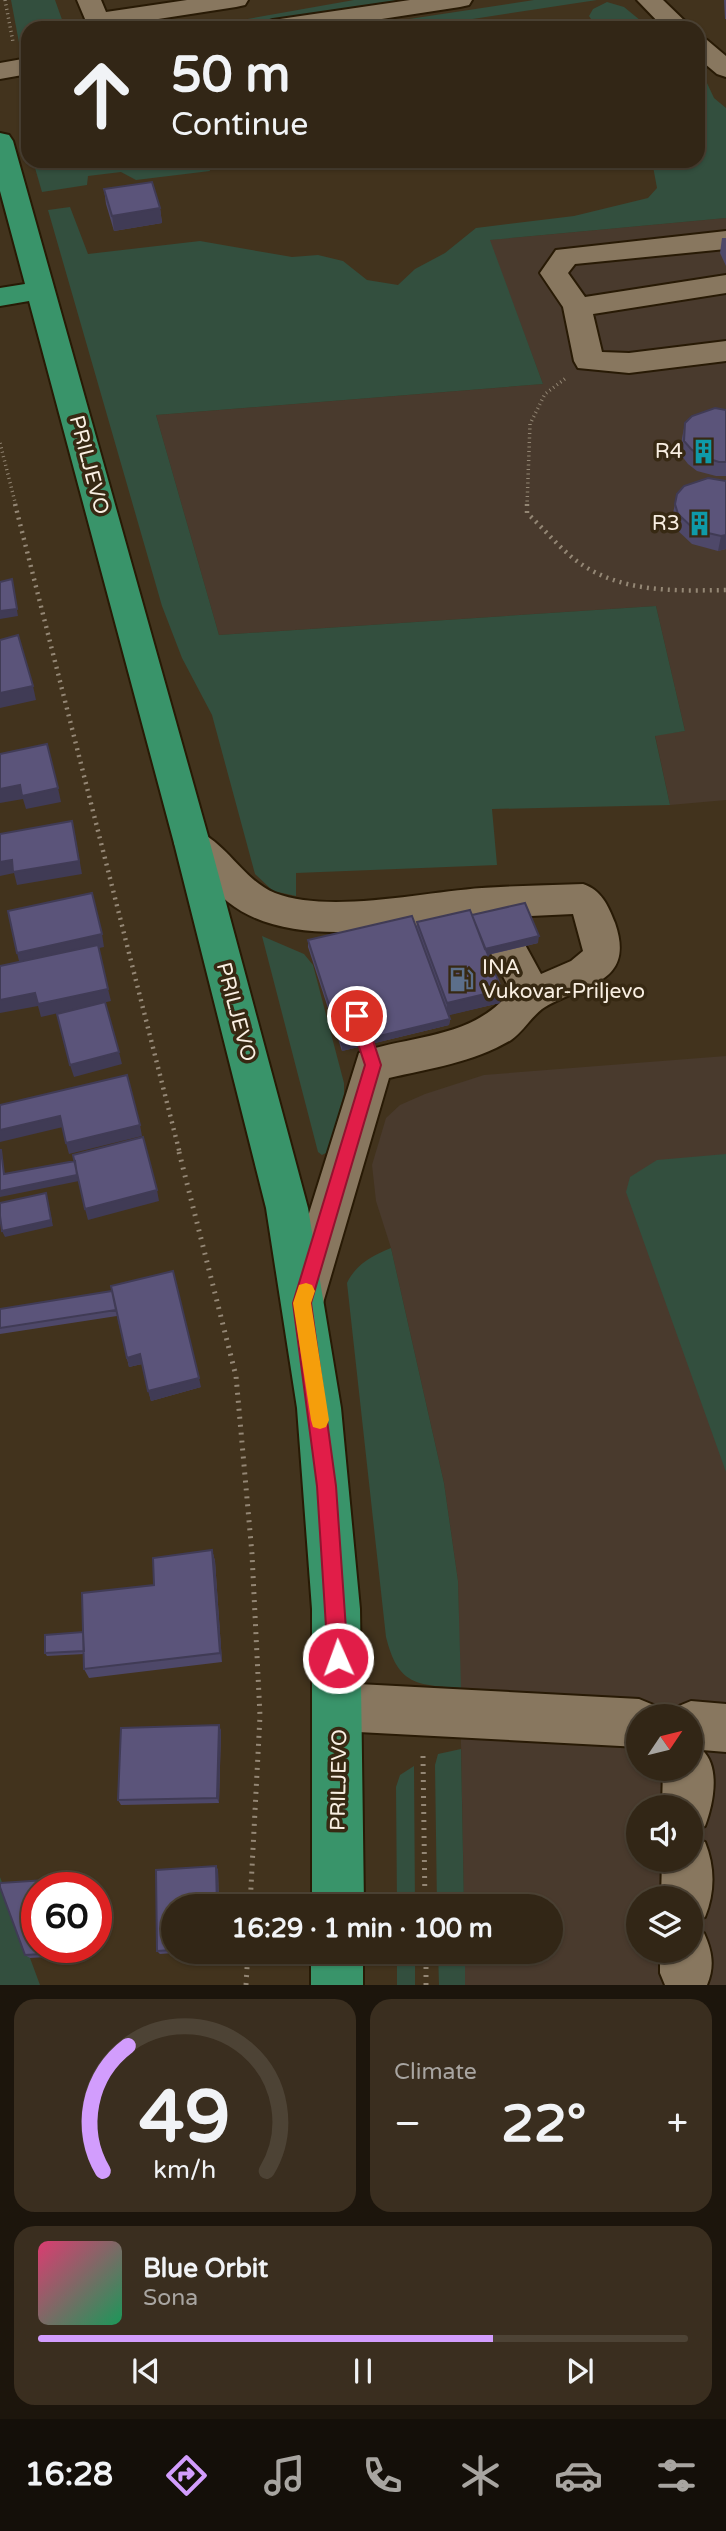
<!DOCTYPE html>
<html lang="en">
<head>
<meta charset="utf-8">
<style>
	body { margin:0; font-family:"Varela Round",sans-serif; background:#3a2e1f; color:#f1f3f6; height:100vh; display:flex; flex-direction:column; font-size:26px; white-space:nowrap }
	* { box-sizing:border-box; margin:0 }
	p { font-size:23px; color:#a8a5a1 }
	.icon { flex:none; width:38px; height:38px; fill:none; stroke:currentColor; stroke-width:2; stroke-linecap:round; stroke-linejoin:round }
	.map { position:relative; height:1985px; overflow:hidden }
	.sheet { display:flex; flex-direction:column; gap:14px; padding:14px; background:#1c150c; flex:1 }
	.sheet>* { flex:none }
	.banner { position:absolute; left:21px; top:21px; width:684px; height:147px; border-radius:21px; box-shadow:0 2px 5px #0004,0 0 0 2px #4d4335; background:#322616; color:#f1f3f6; overflow:hidden }
	.needle { width:46px; rotate:55deg }
	.controls { position:absolute; left:626px; top:1704px; display:grid; gap:14px }
	.controls a { display:grid; place-items:center; width:77px; height:77px; border-radius:50%; background:#322616; box-shadow:0 2px 5px #0004,0 0 0 2px #4d4335; font-size:35px }
	.speed { position:absolute; left:21px; top:1872px; display:flex; gap:14px; font-size:35px; font-weight:700; text-align:center }
	.speed>* { display:grid; place-content:center; width:91px; height:91px; border-radius:50%; background:#322616; box-shadow:0 2px 5px #0004,0 0 0 2px #4d4335; line-height:1 }
	.speed .limit { border:10px solid #d22; background:#fff; color:#111 }
	.pin { position:absolute; display:grid; place-items:center; width:60px; height:60px; color:#fff; margin:-30px; border:4px solid #fff; border-radius:50%; box-shadow:0 2px 7px #0007 }
	.me { position:absolute; width:77px; margin:-38px; rotate:358deg; stroke-linejoin:round; filter:drop-shadow(0 0 5px #0008) }
	.turn { display:flex; align-items:center; gap:24px; height:147px; padding:0 35px; font-size:32px }
	.turn .icon { width:91px; height:91px; stroke-width:2.5 }
	.turn b { display:block; font-size:49px; line-height:60px }
	.big { font-size:52px; font-weight:700; line-height:1.1 }
	.sheet .tile { flex:1; display:flex; flex-direction:column; justify-content:center; gap:10px; min-width:0; padding:0 24px; border-radius:21px; background:#3a2e1f }
	.sheet .dial { align-items:center; gap:0 }
	.dial svg { height:182px; overflow:visible; fill:none; stroke:#4d4335; stroke-width:7; stroke-linecap:round; text-anchor:middle }
	.dial text { fill:#f1f3f6; stroke:none }
	.song { display:flex; align-items:center; gap:21px }
	.cover { width:84px; height:84px; border-radius:10px; background:linear-gradient(135deg,hsl(340 70% 55%),hsl(150 70% 35%)) }
	.played { height:7px; border-radius:4px; background:linear-gradient(90deg,#d29dfd 70%,#4d4335 70%) }
	.keys { display:flex; justify-content:space-around; direction:ltr }
	.heat { display:flex; justify-content:space-between; align-items:center; font-size:38px; direction:ltr }
	.sheet .tiles { flex:1; display:grid; gap:14px; grid-template-columns:1fr 1fr }
	.tile:last-child { grid-column:span 2 }
	.trip { position:absolute; left:161px; top:1894px; width:402px; height:70px; border-radius:35px; background:#322616; box-shadow:0 2px 5px #0004,0 0 0 2px #4d4335; font-weight:700; line-height:70px; text-align:center }
	.tabs { display:flex; height:112px; justify-content:space-around; align-items:center; background:#140f09; color:#a8a5a1 }
	.tabs .icon { width:49px; height:49px }
	.tabs .active { color:#d29dfd }
	.tabs b { font-size:32px; color:#f1f3f6 }
	.map>svg:first-child { display:block }
	.industrial { fill:#493a2d; fill-rule:evenodd }
	.green { fill:#334f3e }
	.lines { fill:none; stroke-linecap:round; stroke-linejoin:round }
	.minor-casing { stroke:#281a05; stroke-width:4 }
	.major-casing { stroke:#281a05; stroke-width:4 }
	.path-far2 { stroke:#948775; stroke-width:3.5; stroke-dasharray:1 3.5; stroke-linecap:butt }
	.path-far1 { stroke:#948775; stroke-width:4.5; stroke-dasharray:2 5; stroke-linecap:butt }
	.path { stroke:#948775; stroke-width:5; stroke-dasharray:2 6; stroke-linecap:butt }
	.minor { fill:#88775f; fill-rule:evenodd }
	.major { fill:#39946a; fill-rule:evenodd }
	.wall { fill:#4e4869 }
	.shaded-wall { fill:#403b55 }
	.building { fill:#5b547a; stroke:#403b55; stroke-width:2 }
	.route { fill:#e11d48; stroke:#92132f; stroke-width:2 }
	.slow { fill:#f59e0b }
	.labels { text-anchor:middle; dominant-baseline:central; stroke-width:7; stroke-linejoin:round; paint-order:stroke }
	.poi-label { font-size:21px; fill:#f9efe2; stroke:#372913; text-anchor:end }
	.street-label { font-size:21px; fill:#f9efe2; stroke:#372913 }
</style>
</head>
<body>
<div class="map">
<svg width="726" height="1985" viewBox="0 0 726 1985">
	<rect width="100%" height="100%" fill="#42331d"/>
	<path class="industrial" d="M 726,218 L 726,800 L 670,805 L 655,735 L 685,731 L 656,606 L 219,635 L 156,415 L 543,384 L 489,240 Z
		M 726,1056 L 726,1985 L 465,1985 L 465,1951 L 551,1951 L 551,1906 L 464,1906 L 458,1581 L 444,1483 L 391,1248 L 376,1201 L 372,1165 L 386,1118 L 400,1105 L 425,1094 L 484,1075 ZM 639,1717 L 691,1717 L 691,1769 L 639,1769 ZM 639,1808 L 691,1808 L 691,1860 L 639,1860 ZM 639,1899 L 691,1899 L 691,1951 L 639,1951 Z"/>
	<path class="green" d="M 11,0 L 55,0 L 65,28 L 28,28 L 28,51 L 20,48 Z
		M 354,0 L 416,0 L 249,26 L 242,20 Z
		M 534,0 L 597,0 L 414,28 L 387,28 L 396,21 Z
		M 607,2 L 624,7 L 646,25 L 597,28 L 589,16 L 593,9 Z
		M 698,64 L 714,98 L 726,108 L 726,218 L 490,240 L 543,384 L 156,415 L 219,635 L 656,606 L 685,731 L 655,736 L 670,805 L 492,809 L 497,865 L 296,873 L 296,896 L 273,891 L 255,874 L 212,715 L 182,658 L 162,606 L 48,210 L 70,207 L 88,254 L 200,241 L 292,257 L 318,255 L 343,261 L 367,280 L 398,285 L 415,269 L 445,253 L 476,228 L 574,216 L 648,198 L 657,188 L 652,161 L 698,161 Z
		M 33,161 L 206,161 L 210,171 L 136,180 L 121,172 L 88,176 L 87,185 L 42,192 Z
		M 262,936 L 304,954 L 313,965 L 344,1083 L 344,1094 L 328,1152 L 322,1155 L 318,1152 Z
		M 726,1154 L 726,1472 L 626,1192 L 630,1177 L 657,1160 Z
		M 391,1248 L 444,1483 L 458,1581 L 461,1688 C 416,1685 398,1685 386,1637 L 347,1283 C 356,1264 372,1256 391,1248 Z
		M 461,1749 L 464,1906 L 437,1906 L 435,1765 L 438,1754 Z
		M 414,1766 L 415,1906 L 397,1906 L 396,1787 L 400,1775 Z
		M 0,1877 L 40,1985 L 0,1985 Z
		M 397,1951 L 415,1951 L 415,1985 L 397,1985 Z
		M 438,1951 L 465,1951 L 465,1985 L 439,1985 Z"/>
	<g class="lines">
		<defs>
			<path id="minor" d="M 77,0 L 101,0 L 106,12 L 187,0 L 248,0 L 245,5 L 236,7 L 100,28 L 88,26 Z
				M 410,0 L 472,0 L 469,5 L 460,7 L 323,28 L 260,28 L 264,23 L 273,20 Z
				M 637,0 L 663,0 L 692,28 L 664,28 Z
				M 698,37 L 707,40 L 726,56 L 726,77 L 717,74 L 698,58 Z
				M 28,58 L 28,74 L 0,79 L 0,63 Z
				M 726,231 L 726,249 L 575,264 L 568,273 L 585,297 L 726,275 L 726,293 L 593,314 L 602,352 L 629,353 L 726,341 L 726,361 L 629,373 L 578,368 L 574,361 L 563,307 L 540,273 L 556,250 Z
				M 192,829 C 226,840 242,880 275,893 C 329,914 424,892 482,888 C 515,886 549,885 583,884 C 601,890 608,905 615,923 C 636,984 584,984 545,1007 C 532,1015 524,1031 511,1040 C 474,1062 430,1069 389,1078 L 323,1303 L 317,1317 L 302,1323 L 287,1317 L 281,1303 L 359,1053 C 410,1035 472,1039 509,993 L 507,984 L 473,919 C 400,926 291,952 228,902 C 211,888 195,869 179,853 L 174,843 L 179,833 ZM 573,914 L 583,951 L 571,961 L 541,974 L 510,917 Z
				M 339,1683 L 639,1699 L 656,1706 L 661,1717 L 639,1717 L 639,1747 L 339,1731 L 322,1724 L 315,1707 L 322,1690 Z
				M 691,1701 L 726,1704 L 726,1752 L 702,1750 C 721,1767 713,1805 705,1826 L 691,1831 L 691,1808 L 662,1808 L 663,1769 L 691,1769 L 691,1717 L 670,1717 L 674,1708 Z
				M 691,1836 L 705,1842 C 715,1867 715,1892 705,1917 L 691,1923 L 691,1899 L 661,1899 L 662,1860 L 691,1860 Z
				M 691,1927 L 704,1933 C 712,1951 715,1966 707,1985 L 665,1985 L 660,1973 L 660,1951 L 691,1951 Z"/>
			<path id="major" d="M 0,133 L 9,135 L 13,141 L 210,843 L 308,1208 L 341,1408 L 360,1609 L 364,1906 L 312,1906 L 312,1609 L 297,1408 L 266,1208 L 174,843 L 29,301 L 0,306 L 0,288 L 25,284 L 0,191 Z
				M 311,1951 L 363,1951 L 363,1985 L 311,1985 Z"/>
		</defs>
		<use href="#minor" class="minor-casing"/>
		<use href="#major" class="major-casing"/>
		<path class="path-far2" d="M 5,0 L 13,42
			M 0,443 L 16,506
			M 527,506 L 530,424 L 545,394 L 566,378"/>
		<path class="path-far1" d="M 15,504 L 180,1154
			M 527,504 L 527,513 C 543,528 557,545 574,559 C 618,593 673,591 726,590"/>
		<path class="path" d="M 179,1152 L 236,1376 L 252,1554 L 260,1716 L 250,1906
			M 423,1756 L 425,1906
			M 426,1951 L 426,1985
			M 246,1985 L 248,1951"/>
		<use href="#minor" class="minor"/>
		<use href="#major" class="major"/>
	</g>
	<path class="wall" d="M 724,0 L 726,0 L 726,19 L 725,19 Z
		M 104,189 L 160,208 L 162,223 L 114,231 L 106,204 Z
		M 722,238 L 726,238 L 726,266 L 720,253 Z
		M 726,410 L 726,476 L 716,476 L 697,471 L 688,464 L 681,455 L 682,438 L 685,423 Z
		M 726,481 L 726,549 L 718,551 L 692,544 L 675,528 L 672,518 L 675,504 Z
		M 472,915 L 538,943 L 488,955 L 502,990 L 500,1003 L 448,1015 L 450,1019 L 449,1025 L 342,1051 L 308,947 L 308,940 L 416,929 L 417,922 Z
		M 112,1291 L 201,1387 L 151,1401 L 142,1364 L 129,1367 L 117,1316 L 0,1334 L 0,1309 Z
		M 212,1550 L 215,1561 L 222,1662 L 89,1678 L 84,1669 L 84,1654 L 47,1656 L 45,1653 L 83,1632 L 154,1585 Z
		M 219,1725 L 221,1731 L 219,1803 L 121,1805 L 118,1800 Z
		M 216,1866 L 218,1870 L 219,1906 L 173,1906 L 173,1951 L 201,1951 L 160,1954 L 157,1951 L 156,1870 Z
		M 61,1879 L 65,1883 L 37,1948 L 64,1948 L 64,1956 L 30,1958 L 25,1955 Z"/>
	<path class="shaded-wall" d="M 303,161 L 340,161 L 303,167 Z
		M 160,208 L 162,223 L 114,231 L 112,216 Z
		M 726,535 L 726,549 L 718,551 L 721,536 Z
		M 13,587 L 18,616 L 0,619 L 0,611 Z
		M 33,686 L 36,700 L 0,708 L 0,693 Z
		M 20,785 L 58,788 L 61,802 L 26,809 L 23,799 L 0,803 L 0,789 Z
		M 75,835 L 82,874 L 17,885 L 14,873 L 0,876 L 0,862 Z
		M 102,934 L 104,947 L 20,965 L 17,953 Z
		M 539,936 L 538,943 L 482,956 L 483,949 Z
		M 108,989 L 111,1001 L 41,1017 L 38,1006 L 0,1013 L 0,1000 L 35,993 Z
		M 502,990 L 500,1003 L 446,1016 L 447,1003 Z
		M 450,1019 L 449,1025 L 342,1051 L 342,1045 Z
		M 119,1052 L 122,1064 L 74,1077 L 70,1065 Z
		M 60,1116 L 63,1127 L 0,1142 L 0,1130 Z
		M 140,1125 L 142,1136 L 69,1154 L 66,1143 Z
		M 77,1175 L 79,1181 L 0,1197 L 0,1191 Z
		M 157,1190 L 159,1201 L 88,1220 L 85,1209 Z
		M 46,1193 L 53,1226 L 5,1237 L 2,1231 Z
		M 140,1354 L 142,1364 L 129,1367 L 127,1358 Z
		M 199,1378 L 201,1387 L 151,1401 L 148,1391 Z
		M 212,1550 L 215,1561 L 222,1662 L 220,1653 Z
		M 219,1725 L 221,1731 L 219,1803 L 217,1798 Z
		M 216,1866 L 218,1870 L 219,1906 L 217,1906 Z
		M 61,1879 L 65,1883 L 65,1888 L 61,1888 Z
		M 60,1948 L 64,1948 L 64,1956 L 60,1953 Z"/>
	<path class="building" d="M 657,23 L 661,28 L 631,28 Z
		M 152,182 L 160,208 L 112,216 L 104,189 Z
		M 715,408 L 726,410 L 726,462 L 719,462 L 700,456 L 691,449 L 684,441 L 685,423 L 692,416 Z
		M 708,478 L 726,481 L 726,535 L 721,536 L 695,530 L 678,514 L 675,504 L 677,494 L 684,486 Z
		M 12,579 L 17,609 L 0,611 L 0,582 Z
		M 18,635 L 33,686 L 0,693 L 0,640 Z
		M 47,744 L 58,788 L 22,796 L 20,785 L 0,789 L 0,754 Z
		M 72,821 L 79,861 L 13,872 L 12,860 L 0,862 L 0,834 Z
		M 92,893 L 102,934 L 17,953 L 8,911 Z
		M 525,903 L 539,936 L 485,949 L 472,915 Z
		M 470,910 L 502,990 L 447,1003 L 417,922 Z
		M 412,916 L 450,1019 L 342,1045 L 308,940 Z
		M 98,945 L 108,989 L 38,1004 L 35,993 L 0,1000 L 0,966 Z
		M 105,1002 L 119,1052 L 70,1065 L 57,1014 Z
		M 127,1075 L 140,1125 L 66,1143 L 60,1116 L 0,1130 L 0,1105 Z
		M 143,1137 L 157,1190 L 85,1209 L 73,1155 Z
		M 0,1150 L 1,1150 L 4,1174 L 75,1161 L 77,1175 L 0,1191 Z
		M 46,1193 L 51,1220 L 2,1231 L 0,1216 L 0,1203 Z
		M 173,1271 L 199,1378 L 148,1391 L 140,1354 L 127,1358 L 111,1286 Z
		M 112,1291 L 116,1310 L 0,1328 L 0,1309 Z
		M 212,1550 L 220,1653 L 84,1669 L 82,1593 L 154,1585 L 153,1558 Z
		M 83,1632 L 84,1651 L 45,1653 L 45,1635 Z
		M 219,1725 L 217,1798 L 118,1800 L 121,1728 Z
		M 216,1866 L 217,1906 L 173,1906 L 173,1950 L 157,1951 L 156,1870 Z
		M 61,1879 L 61,1888 L 37,1888 L 37,1948 L 60,1948 L 60,1953 L 25,1955 L 0,1887 L 0,1883 Z"/>
	<path class="route" d="M 357,1009 L 365,1016 L 381,1065 L 311,1303 L 336,1486 L 348,1658 L 345,1665 L 338,1668 L 331,1665 L 328,1658 L 317,1486 L 293,1303 L 365,1065 L 349,1016 Z"/>
	<path class="slow" d="M 306,1283 L 312,1285 L 315,1291 L 311,1303 L 329,1420 L 326,1427 L 320,1429 L 313,1427 L 311,1420 L 293,1303 L 299,1285 Z"/>
	<defs>
		<symbol id="building-bare" viewBox="-9 -9 18 18"><path d="M-4-6H4V6H1V3H-1V6H-4ZM-2.5-4.3h1.7v1.8h-1.7ZM.8-4.3h1.7v1.8H.8ZM-2.5-1h1.7V.8h-1.7ZM.8-1h1.7V.8H.8Z" fill="#0f9aa8" stroke="#372913" stroke-width="2.5" paint-order="stroke"/></symbol>
		<symbol id="fuel-bare" viewBox="-9 -9 18 18"><path d="M-5.5-6h7V0h2V4h1.3V-2.5L3-4.5l.8-.8L6-3V5H2.5V1h-1V6h-7ZM-4.2-4.7v3.2H.2V-4.7Z" fill="#5c6f8a" stroke="#372913" stroke-width="2.5" paint-order="stroke"/></symbol>
	</defs>
	<g fill-rule="evenodd">
		<use href="#building-bare" x="686" y="434" width="35" height="35"/>
		<use href="#building-bare" x="682" y="506" width="35" height="35"/>
		<use href="#fuel-bare" x="444" y="962" width="35" height="35"/>
	</g>
	<g class="labels">
		<g class="poi-label">
			<text x="683" y="451">R4</text>
			<text x="680" y="523">R3</text>
			<text x="482" y="967" text-anchor="start">INA<tspan x="482" dy="24">Vukovar-Priljevo</tspan></text>
		</g>
		<g class="street-label">
			<text transform="translate(89 465) rotate(75)">PRILJEVO</text>
			<text transform="translate(236 1012) rotate(75)">PRILJEVO</text>
			<text transform="translate(339 1780) rotate(-89)">PRILJEVO</text>
		</g>
	</g>
</svg>
<div class="controls">
<a><svg class="needle" viewBox="-14 -14 28 28"><path d="M0-13l5 13h-10z" fill="#e53935"/><path d="M0 13l5-13h-10z" fill="#a8a5a1"/></svg></a>
<a><svg class="icon" aria-label="sound" viewBox="0 0 24 24"><path d="M4 9h4l5-4v14l-5-4H4zM17 9q2 3 0 6"/></svg></a>
<a><svg class="icon" aria-label="layers" viewBox="0 0 24 24"><path d="M12 4l9 5-9 5-9-5zM3 14l9 5 9-5"/></svg></a>
</div>
<div class="speed"><div class="limit">60</div></div>
<div class="pin" style="left:357px;top:1016px;background:#d93025"><svg class="icon" aria-label="arrive" viewBox="0 0 24 24"><path d="M6 21V4h12l-3 4 3 4H6"/></svg></div>
<svg class="me" style="left:338px;top:1658px" viewBox="-20 -20 40 40"><circle r="17" fill="#e11d48" stroke="#fff" stroke-width="3"/><path d="M0-11L8 9 0 5-8 9z" fill="#fff"/></svg>
<div class="trip">16:29 · 1 min · 100 m</div>
<div class="banner">
<div class="turn"><svg class="icon" aria-label="ahead" viewBox="0 0 24 24"><path d="M12 20V5M6 11l6-6 6 6"/></svg><div><b>50 m</b>Continue</div></div>
</div>
</div>
<section class="sheet">
<div class="tiles">
<div class="tile dial"><svg viewBox="0 0 100 80">
<path d="M14 69A42 42 0 1 1 86 69"/>
<path d="M14 69A42 42 0 0 1 25 14" stroke="#d29dfd"/>
<text x="50" y="56" font-size="32" font-weight="700">49</text>
<text x="50" y="72" font-size="11">km/h</text>
</svg></div>
<div class="tile"><p>Climate</p>
<div class="heat"><a>−</a><b class="big">22°</b><a>+</a></div>
</div>
<div class="tile">
<div class="song"><i class="cover"></i><div><b>Blue Orbit</b><p>Sona</p></div></div>
<div class="played"></div>
<div class="keys"><svg class="icon" aria-label="previous" viewBox="0 0 24 24"><path d="M18 5L8 12l10 7zM5 5v14"/></svg><svg class="icon" aria-label="pause" viewBox="0 0 24 24"><path d="M8 5v14M16 5v14"/></svg><svg class="icon" aria-label="next" viewBox="0 0 24 24"><path d="M6 5l10 7-10 7zM19 5v14"/></svg></div>
</div>
</div>
</section>
<nav class="tabs">
<b>16:28</b>
<svg class="icon active" aria-label="directions" viewBox="0 0 24 24"><path d="M12 3l9 9-9 9-9-9zM9 14v-3h6M13 9l2 2-2 2"/></svg>
<svg class="icon" aria-label="music" viewBox="0 0 24 24"><path d="M9 18V5l10-2v13"/><circle cx="6" cy="18" r="3"/><circle cx="16" cy="16" r="3"/></svg>
<svg class="icon" aria-label="phone" viewBox="0 0 24 24"><path d="M5 4h4l2 5-3 2q2 4 5 5l2-3 5 2v4C11 20 4 13 5 4z"/></svg>
<svg class="icon" aria-label="climate" viewBox="0 0 24 24"><path d="M12 3v18M4 7l16 10M4 17L20 7"/></svg>
<svg class="icon" aria-label="car" viewBox="0 0 24 24"><path d="M5 17H2v-5l4-1 3-4h7l3 4 3 1v5h-3M9 17h6M6 11h13"/><circle cx="7" cy="17" r="2"/><circle cx="17" cy="17" r="2"/></svg>
<svg class="icon" aria-label="filters" viewBox="0 0 24 24"><path d="M4 7h16M4 17h16"/><circle cx="9" cy="7" r="2"/><circle cx="15" cy="17" r="2"/></svg>
</nav>
</body>
</html>
